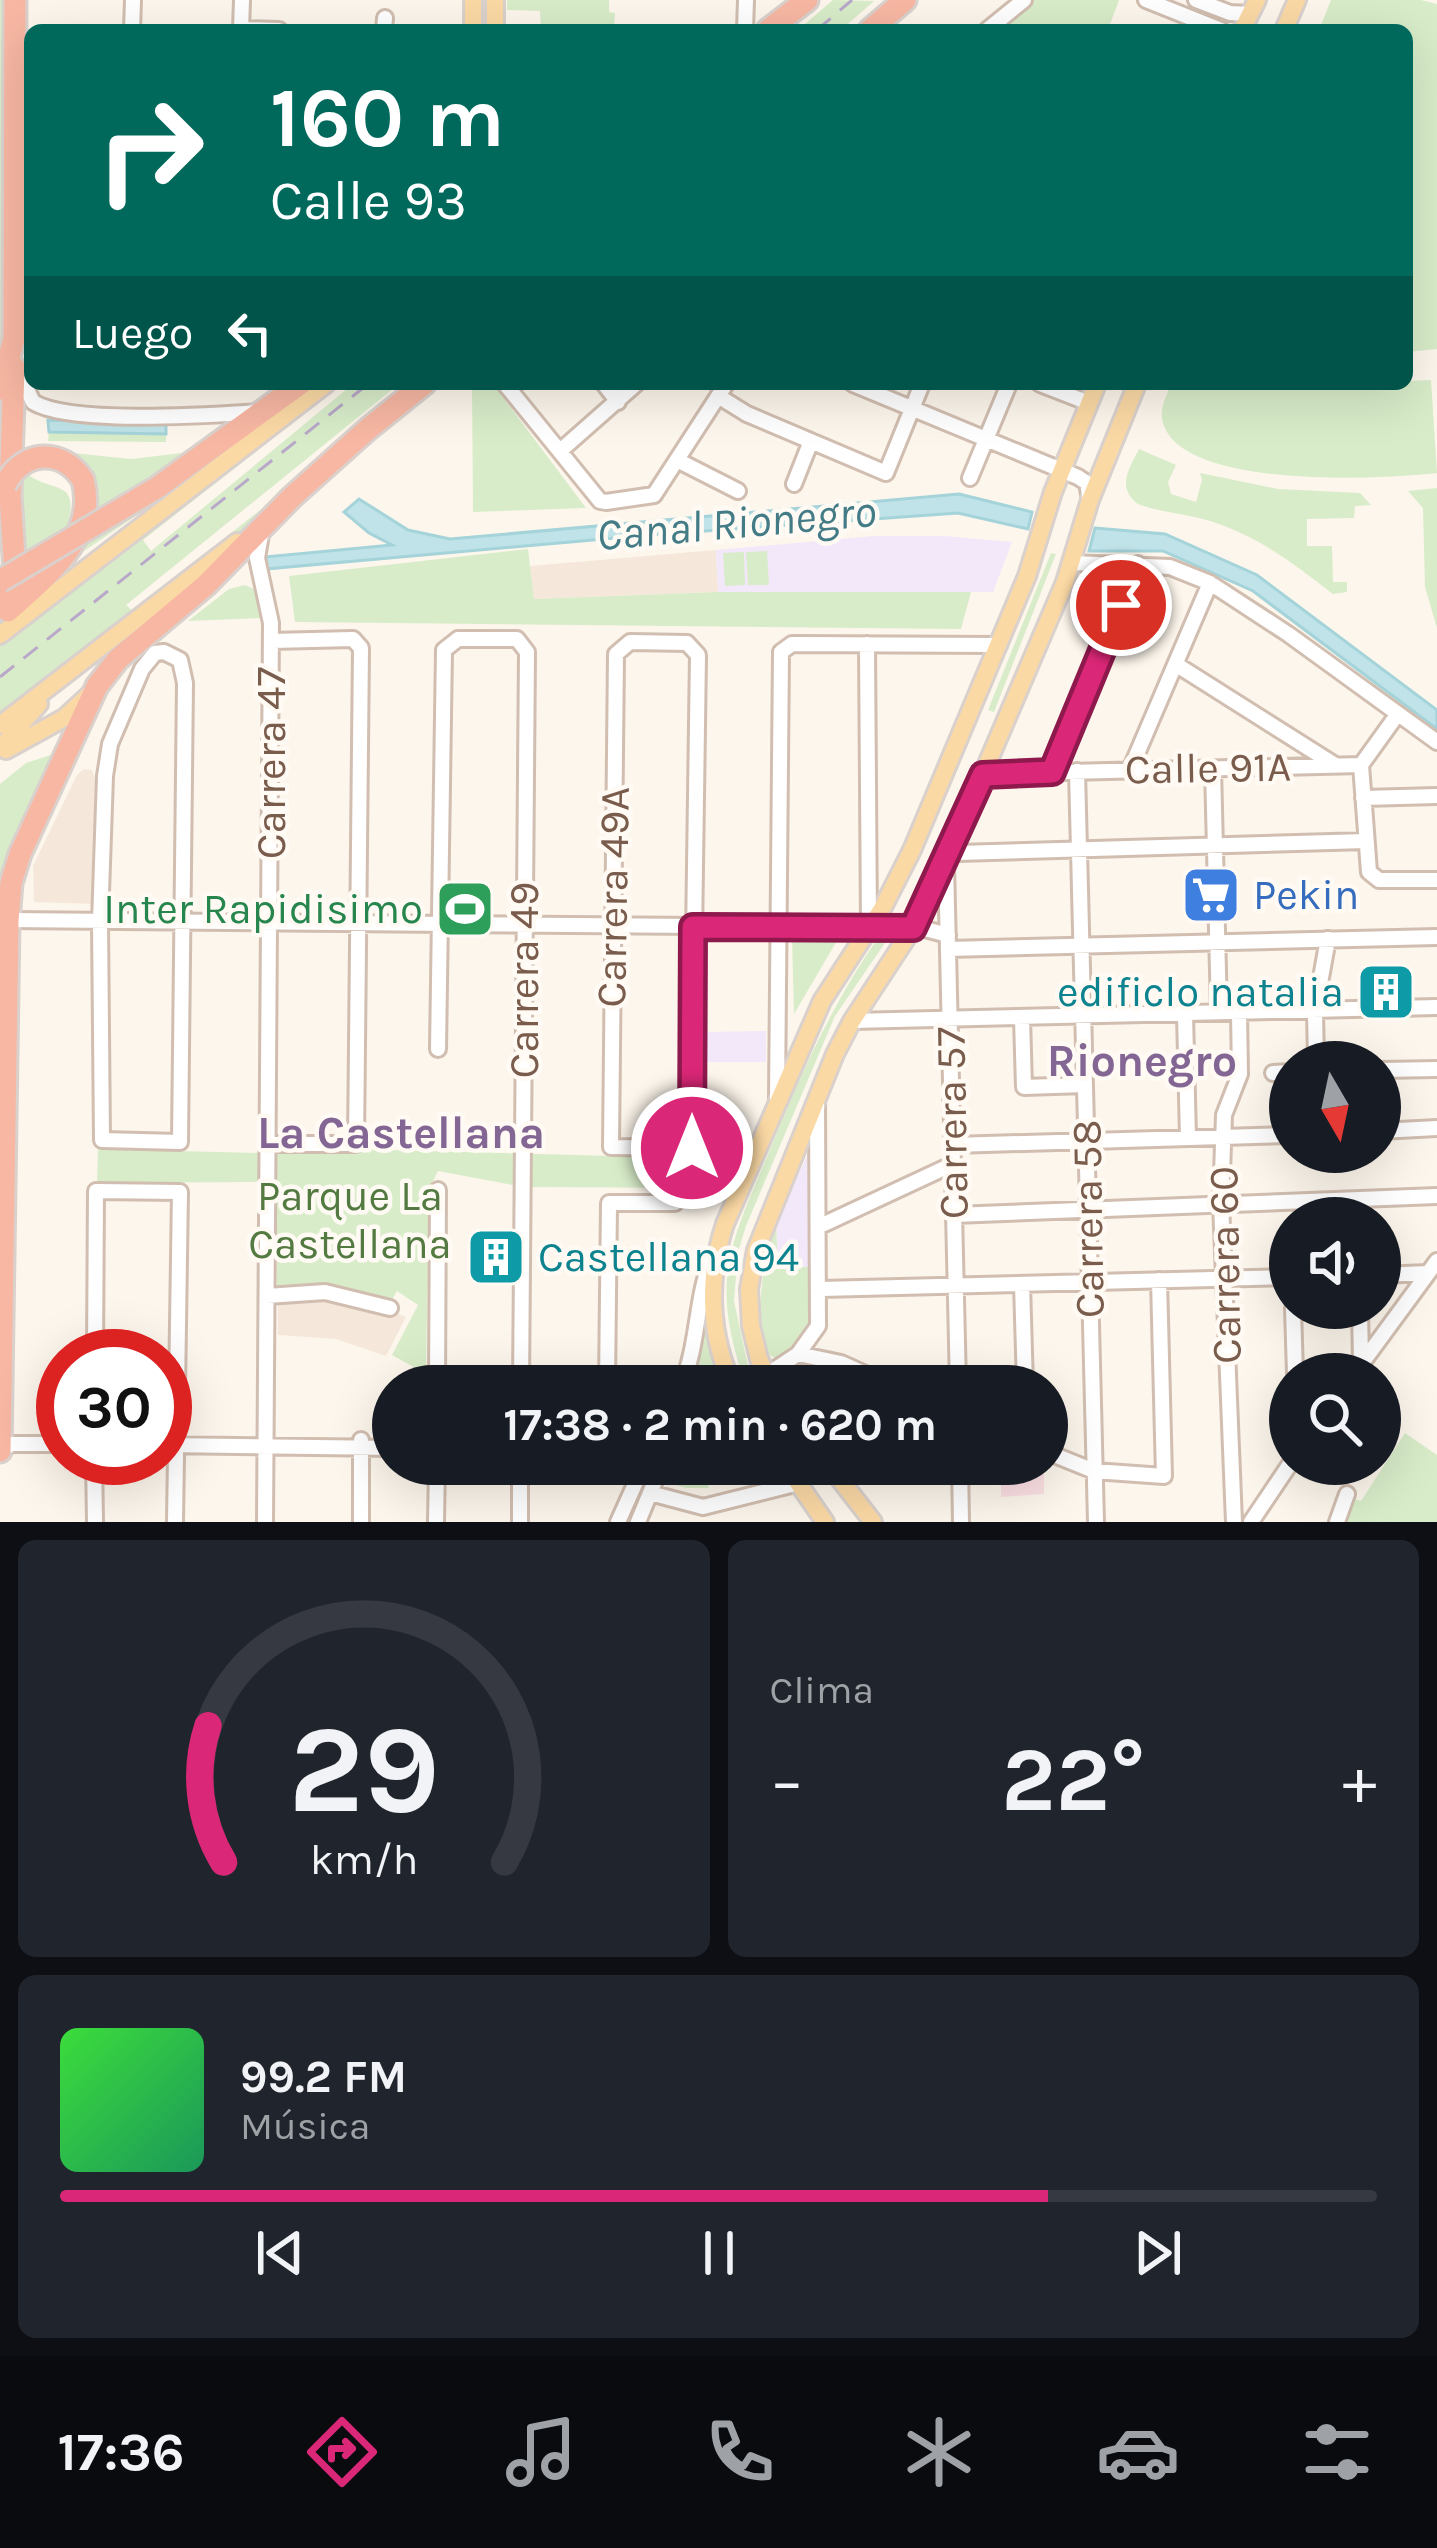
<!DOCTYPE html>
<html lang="es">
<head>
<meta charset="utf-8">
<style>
	body { margin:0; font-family:Karla,sans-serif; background:#20242c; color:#f1f3f6; height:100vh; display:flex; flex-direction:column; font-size:45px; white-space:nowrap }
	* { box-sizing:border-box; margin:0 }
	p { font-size:39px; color:#9ea1a6 }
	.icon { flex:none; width:66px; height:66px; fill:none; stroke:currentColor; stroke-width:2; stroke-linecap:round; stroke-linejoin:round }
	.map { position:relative; height:1522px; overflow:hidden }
	.details { display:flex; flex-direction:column; gap:18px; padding:18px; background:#0d0f14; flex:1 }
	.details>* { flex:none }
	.guide { position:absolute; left:24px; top:24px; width:1389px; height:366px; border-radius:18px; box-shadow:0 12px 48px #0002; background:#00695c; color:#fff; overflow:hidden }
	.needle { width:78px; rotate:171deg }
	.fabs { position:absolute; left:1269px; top:1041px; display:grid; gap:24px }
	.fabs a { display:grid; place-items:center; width:132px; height:132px; border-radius:50%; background:#171b24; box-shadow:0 12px 48px #0002; font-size:60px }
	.speed { position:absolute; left:36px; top:1329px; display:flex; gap:24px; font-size:60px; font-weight:700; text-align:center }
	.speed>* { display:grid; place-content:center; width:156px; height:156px; border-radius:50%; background:#171b24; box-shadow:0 12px 48px #0002; line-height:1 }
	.speed .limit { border:18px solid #d22; background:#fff; color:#111 }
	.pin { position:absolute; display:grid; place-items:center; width:102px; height:102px; color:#fff; margin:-51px; border:6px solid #fff; border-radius:50%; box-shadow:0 3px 12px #0007 }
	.me { position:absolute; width:132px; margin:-66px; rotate:0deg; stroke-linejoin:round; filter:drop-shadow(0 0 9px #0008) }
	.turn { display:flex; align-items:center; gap:42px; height:252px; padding:0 48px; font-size:54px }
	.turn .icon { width:156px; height:156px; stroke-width:2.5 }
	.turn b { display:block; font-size:84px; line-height:102px }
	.then { display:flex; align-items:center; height:114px; padding:0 48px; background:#0003; gap:24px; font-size:45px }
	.big { font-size:90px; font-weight:700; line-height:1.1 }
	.details .widget { flex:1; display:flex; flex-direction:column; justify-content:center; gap:18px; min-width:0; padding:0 42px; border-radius:18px; background:#20242c }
	.details .dial { align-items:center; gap:0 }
	.dial svg { height:312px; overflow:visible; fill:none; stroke:#363941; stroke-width:7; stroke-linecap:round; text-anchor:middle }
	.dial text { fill:#f1f3f6; stroke:none }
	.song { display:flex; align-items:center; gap:36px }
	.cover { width:144px; height:144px; border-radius:18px; background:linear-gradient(135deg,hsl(120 70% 55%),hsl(150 70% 35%)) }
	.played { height:12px; border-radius:6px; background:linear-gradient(90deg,#db2777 75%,#363941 75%) }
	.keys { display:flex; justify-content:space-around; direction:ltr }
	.heat { display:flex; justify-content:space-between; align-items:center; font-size:66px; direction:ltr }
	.details .tiles { flex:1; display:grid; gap:18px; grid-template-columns:1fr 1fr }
	.widget:last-child { grid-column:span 2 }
	.trip { position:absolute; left:372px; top:1365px; width:696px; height:120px; border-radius:60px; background:#171b24; box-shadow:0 12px 48px #0002; font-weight:700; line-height:120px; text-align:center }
	.menu { display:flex; height:192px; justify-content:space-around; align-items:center; background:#090b0e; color:#9ea1a6 }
	.menu .icon { width:84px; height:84px }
	.menu .active { color:#db2777 }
	.menu b { font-size:54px; color:#f1f3f6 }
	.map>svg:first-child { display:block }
	.residential { fill:#f5e8da }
	.education { fill:#f3e8fa }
	.medical { fill:#fbdfe3 }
	.green { fill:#d8ecc9 }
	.water { fill:#bfe3e8; stroke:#a5d3da; stroke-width:3 }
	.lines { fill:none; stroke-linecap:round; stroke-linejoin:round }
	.minor-casing { stroke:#d1beb0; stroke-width:20 }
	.major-casing { stroke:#dad1cd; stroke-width:22 }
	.highway-casing { stroke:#dad1cd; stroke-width:27 }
	.minor { stroke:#fff; stroke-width:14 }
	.major { stroke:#fbd9a5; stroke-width:16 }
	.highway { stroke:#f7b7a3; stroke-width:21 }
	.rail { stroke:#b9a8c9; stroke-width:3; stroke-dasharray:18 12; stroke-linecap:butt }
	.highway-bridge-casing { stroke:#dad1cd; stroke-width:27; stroke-linecap:butt }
	.highway-bridge { stroke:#f7b7a3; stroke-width:21 }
	.route-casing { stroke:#8e194d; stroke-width:30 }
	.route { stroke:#db2777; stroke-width:21 }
	.labels { text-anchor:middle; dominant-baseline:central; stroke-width:9; stroke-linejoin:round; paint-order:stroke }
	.street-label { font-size:42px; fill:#7a5c4d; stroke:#fffaf3 }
	.shop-label { font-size:42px; fill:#366cbe; stroke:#fffaf3; text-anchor:start }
	.leisure-label { font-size:42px; fill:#27864d; stroke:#fffaf3; text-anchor:end }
	.culture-label { font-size:42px; fill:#0d838f; stroke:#fffaf3; text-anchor:end }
	.park-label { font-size:42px; fill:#537a41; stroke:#fffaf3 }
	.water-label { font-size:45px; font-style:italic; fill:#437c86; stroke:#fffaf3 }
	.neighbourhood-label { font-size:45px; font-weight:bold; fill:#846695; stroke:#fffaf3 }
</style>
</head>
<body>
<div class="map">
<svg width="1437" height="1522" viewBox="0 0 1437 1522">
	<rect width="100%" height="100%" fill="#fdf6ec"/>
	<path class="residential" d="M 716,550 L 718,592 L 534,599 L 530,566 Z
		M 84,769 L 92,770 L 95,779 L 93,904 L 34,902 L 33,866 L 77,775 Z
		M 302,1293 L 388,1309 L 406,1317 L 386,1356 L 336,1339 L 278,1335 L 278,1294 Z"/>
	<path class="education" d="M 874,536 L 945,536 L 1012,542 L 993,592 L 718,592 L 716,550 Z
		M 766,1031 L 766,1062 L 704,1062 L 704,1032 Z
		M 811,1147 L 815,1267 L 778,1267 L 776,1223 Z"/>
	<path class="medical" d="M 1001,1464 L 1044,1464 L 1044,1494 L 1001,1497 Z"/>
	<path class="green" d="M 0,0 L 10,0 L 7,349 L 0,370 Z
		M 507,0 L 609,0 L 609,12 L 615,13 L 614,26 L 619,30 L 541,30 L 540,11 L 507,10 Z
		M 833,0 L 874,1 L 841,30 L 798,30 Z
		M 1035,0 L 1119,0 L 1108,30 L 998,30 Z
		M 1331,0 L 1421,0 L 1437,4 L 1437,349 L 1407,352 L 1407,30 L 1319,30 Z
		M 1431,380 L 1437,473 C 1383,479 1175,491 1162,419 C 1160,407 1167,395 1171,384 L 1407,384 L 1407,381 Z
		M 353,384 L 399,384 L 126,605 L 133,611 L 298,480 L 258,518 L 0,719 L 0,640 L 274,431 L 276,436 L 143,540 L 151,551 Z
		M 472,384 L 493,384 L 586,508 L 473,512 Z
		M 49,432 L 166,434 L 166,442 L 48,441 Z
		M 1139,449 L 1176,465 L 1168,482 L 1171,494 L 1196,502 L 1202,480 L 1200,473 L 1278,489 L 1360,493 L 1371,505 L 1355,506 L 1354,518 L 1307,519 L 1307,546 L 1332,546 L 1333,582 L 1347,582 L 1347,592 L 1333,594 C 1292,562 1254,533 1203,519 C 1181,513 1159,512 1138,504 C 1116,487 1129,469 1139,449 Z
		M 63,452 L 131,459 L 182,453 L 151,480 L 165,496 L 68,562 L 92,518 Z
		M 24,471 C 50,496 83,474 66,531 L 21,557 L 20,475 Z
		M 1437,488 L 1437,628 L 1425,587 L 1423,508 L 1408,491 Z
		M 528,549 L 534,599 L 718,592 L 971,592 L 961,629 L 295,622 L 289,576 Z
		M 767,551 L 769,585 L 748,585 L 746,552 Z
		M 744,552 L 745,585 L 725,586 L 723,553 Z
		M 1051,553 L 1056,554 L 994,712 L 988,710 Z
		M 245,585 L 258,591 L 260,618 L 188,621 L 229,589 Z
		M 60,752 L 21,836 L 0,1058 L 0,784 L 26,763 Z
		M 880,935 L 889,937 L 835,1016 L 746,1226 L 738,1252 L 734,1301 L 748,1366 L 741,1371 C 731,1339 723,1304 728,1271 C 733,1231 752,1194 767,1157 C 799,1078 831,1005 880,935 Z
		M 792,937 L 838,939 L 794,1014 Z
		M 277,1147 L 691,1158 L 732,1158 L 721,1188 L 523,1187 L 438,1171 L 429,1189 L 426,1374 L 392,1355 L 418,1305 L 397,1291 L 390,1303 L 277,1292 Z
		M 98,1149 L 260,1153 L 259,1182 L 97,1183 Z
		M 776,1223 L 778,1267 L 815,1267 C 814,1314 819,1332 775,1358 L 766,1353 C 754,1307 763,1267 776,1223 Z
		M 708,1295 L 727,1386 L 689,1386 L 701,1346 Z
		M 1405,1433 L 1437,1455 L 1437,1522 L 1341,1522 L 1349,1497 L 1361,1501 Z
		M 692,1464 L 704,1464 L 709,1488 L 686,1488 L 665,1482 L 672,1466 L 676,1467 L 673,1475 L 685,1480 Z"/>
	<path class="water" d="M 48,420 L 166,423 L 166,434 L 49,432 Z
		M 959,494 L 1032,512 L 1028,529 L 958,513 L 650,535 L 265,569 L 264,557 L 392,545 L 369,533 L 344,512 L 359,499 L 408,530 L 450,539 Z
		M 1095,528 L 1165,534 L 1257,575 L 1437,710 L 1437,729 L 1253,591 L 1163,551 L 1089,551 Z"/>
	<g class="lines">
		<defs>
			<path id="minor" d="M 1146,0 L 1221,30
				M 1196,0 L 1230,13 L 1250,14
				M 241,29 L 279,30
				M 132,30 L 133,0
				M 241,30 L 242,0
				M 384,30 L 385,18
				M 745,30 L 746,0
				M 987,30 L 1024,0
				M 20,375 L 33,402 C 70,425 211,415 259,412
				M 505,384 L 600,501 L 606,502 L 654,495 L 726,384
				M 604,384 L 618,402
				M 853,384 L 1078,477 L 1087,483 L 1090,500
				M 1040,384 L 1089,403
				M 718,396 L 747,414 L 886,473 L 922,384
				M 560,451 L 636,384
				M 677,460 L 738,491
				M 970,478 L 1009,384
				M 794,484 L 811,441
				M 261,534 L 257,558 L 271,623 L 265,1522
				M 1072,563 L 1170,567 L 1210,583 L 1288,634 L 1437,742
				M 630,642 L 687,643 L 698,655 L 691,1148 L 611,1147 L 616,654 Z
				M 867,644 L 869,927
				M 164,652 L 180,660 L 185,683 L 180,1142 L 102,1140 L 100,922 L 105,776 L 110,744 L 142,669 L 155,653 Z
				M 1177,665 L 1335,765
				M 1397,715 L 1361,765 L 1369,872 L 1379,880 L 1437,880
				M 1213,768 L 1219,1012
				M 1130,770 L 1210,583
				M 1077,771 L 1096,1522
				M 1052,772 L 1138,564
				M 983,774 L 1361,765
				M 1363,798 L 1437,796
				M 958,853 L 1366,841
				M 946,863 L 958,1386
				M 8,920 L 921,928 L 948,935
				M 948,949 L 1437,937
				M 1185,1014 L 1188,1138
				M 1022,1018 L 1024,1087 L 1085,1085
				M 852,1021 L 1437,1007
				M 438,1049 L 444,650 L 458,639 L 517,639 L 527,652 L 521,1386
				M 1316,1062 L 1315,1011 L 1328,939
				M 1380,1070 L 1437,1069
				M 1273,1073 L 1290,1072
				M 777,1098 L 781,652 L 792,644 L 999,645
				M 1380,1131 L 1437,1128
				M 269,1144 L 356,1144 L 361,648 L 353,639 L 271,641
				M 953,1145 L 1290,1135
				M 954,1215 L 1437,1196
				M 820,1226 L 953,1164
				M 1380,1275 L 1428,1273
				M 1022,1284 L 1025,1386
				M 821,1289 L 1290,1277
				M 267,1296 L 325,1292 L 390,1308
				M 1293,1308 L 1295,1374
				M 1360,1308 L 1361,1363
				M 798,1354 L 841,1363 L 892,1386
				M 95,1356 L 96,1191 L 180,1192 L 175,1522
				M 1354,1374 L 1437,1261
				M 437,1386 L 438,1190
				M 607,1386 L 609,1203 L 675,1203
				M 681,1386 C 699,1345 695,1300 712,1258
				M 750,1386 L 798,1354 L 818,1326 L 817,1104
				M 165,1445 L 393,1448
				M 0,1450 L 12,1444 L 63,1444
				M 1047,1452 L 1094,1471 L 1164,1476 L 1159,1280
				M 94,1458 L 95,1522
				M 960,1464 L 961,1522
				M 650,1493 L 703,1507 L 799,1483
				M 361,1522 L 361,1440
				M 436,1522 L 437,1464
				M 520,1522 L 520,1464
				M 618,1522 L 644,1464
				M 638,1522 L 662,1464
				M 1234,1522 L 1221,1203 L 1224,1115 L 1240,1074 L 1239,1012
				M 1251,1522 L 1290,1464
				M 1337,1522 L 1347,1494"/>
			<path id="major" d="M 473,0 L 473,30
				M 495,0 L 495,30
				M 1242,30 L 1257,0
				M 1284,30 L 1297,0
				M 0,635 L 326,384
				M 0,725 L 237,542
				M 0,748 L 39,704
				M 6,750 L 64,718 L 89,695
				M 733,1386 C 709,1335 707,1278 725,1224 L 822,1001 L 883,907 L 912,850 L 1027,576 L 1053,492 L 1097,384
				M 772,1386 L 759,1359 L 751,1326 L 749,1289 L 756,1250 L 835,1054 L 852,1021 L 913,928 L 946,860 L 1065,582 L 1090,500 L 1137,384
				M 785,1464 L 825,1522
				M 828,1464 L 873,1522"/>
			<path id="highway" d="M 768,30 L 807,0
				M 870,30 L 905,0
				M 0,389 L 14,339 L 15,0
				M 158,487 L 300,384
				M 0,594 L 9,588 L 15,573 L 10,495 L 14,367
				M 8,611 C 46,576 98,538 83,480
				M 0,1451 L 8,920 L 11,883 L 20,854 L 97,686 L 118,659 L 206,585 L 292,497 L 368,429 L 424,384"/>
		</defs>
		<use href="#minor" class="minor-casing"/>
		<use href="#major" class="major-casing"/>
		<use href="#highway" class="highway-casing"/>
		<use href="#minor" class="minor"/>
		<use href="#major" class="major"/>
		<use href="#highway" class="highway"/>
		<path class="rail" d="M 817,30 L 852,0
			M 0,677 L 368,384"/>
		<defs>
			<path id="highway-bridge" d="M 5,485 C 22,450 62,447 83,480
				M 0,581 L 158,487"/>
		</defs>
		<use href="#highway-bridge" class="highway-bridge-casing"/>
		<use href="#highway-bridge" class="highway-bridge"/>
	</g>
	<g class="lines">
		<defs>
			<path id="route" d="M 692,1148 L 693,927 L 913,928 L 983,775 L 1052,772 L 1121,605"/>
		</defs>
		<use href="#route" class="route-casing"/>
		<use href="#route" class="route"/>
	</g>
	<defs>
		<symbol id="supermarket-square" viewBox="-11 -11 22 22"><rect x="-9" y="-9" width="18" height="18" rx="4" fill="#3f7fe0" stroke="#fffaf3"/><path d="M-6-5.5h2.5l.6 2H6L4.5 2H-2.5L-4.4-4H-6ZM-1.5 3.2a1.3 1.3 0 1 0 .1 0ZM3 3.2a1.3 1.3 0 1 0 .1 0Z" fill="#fff"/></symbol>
		<symbol id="stadium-square" viewBox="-11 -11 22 22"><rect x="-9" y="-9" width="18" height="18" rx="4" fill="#2e9e5b" stroke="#fffaf3"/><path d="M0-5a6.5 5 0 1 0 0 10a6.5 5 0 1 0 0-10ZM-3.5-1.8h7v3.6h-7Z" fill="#fff"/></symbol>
		<symbol id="building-square" viewBox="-11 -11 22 22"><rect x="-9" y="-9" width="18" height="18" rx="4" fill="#0f9aa8" stroke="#fffaf3"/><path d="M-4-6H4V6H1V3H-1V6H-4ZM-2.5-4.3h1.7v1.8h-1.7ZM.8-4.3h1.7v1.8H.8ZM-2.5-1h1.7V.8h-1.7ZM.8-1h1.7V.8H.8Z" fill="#fff"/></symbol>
	</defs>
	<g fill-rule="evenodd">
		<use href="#supermarket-square" x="1178" y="862" width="66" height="66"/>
		<use href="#stadium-square" x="432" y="876" width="66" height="66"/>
		<use href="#building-square" x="1353" y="959" width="66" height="66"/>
		<use href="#building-square" x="463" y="1224" width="66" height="66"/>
	</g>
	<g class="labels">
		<g class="street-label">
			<text transform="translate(271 763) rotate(-90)">Carrera 47</text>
			<text transform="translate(1208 768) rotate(-1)">Calle 91A</text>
			<text transform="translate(613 897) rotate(-89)">Carrera 49A</text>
			<text transform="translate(524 980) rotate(-90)">Carrera 49</text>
			<text transform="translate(952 1123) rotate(-91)">Carrera 57</text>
			<text transform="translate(1088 1219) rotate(-91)">Carrera 58</text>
			<text transform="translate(1225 1265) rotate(-91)">Carrera 60</text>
		</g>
		<g class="shop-label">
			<text x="1253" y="895">Pekin</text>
		</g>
		<g class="leisure-label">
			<text x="423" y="909">Inter Rapidisimo</text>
		</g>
		<g class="culture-label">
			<text x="1344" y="992">edificlo natalia</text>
			<text x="538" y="1257" text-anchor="start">Castellana 94</text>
		</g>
		<g class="park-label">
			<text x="350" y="1196">Parque La<tspan x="350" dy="48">Castellana</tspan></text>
		</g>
		<g class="water-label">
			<text transform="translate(736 523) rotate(-5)">Canal Rionegro</text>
		</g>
		<g class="neighbourhood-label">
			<text x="1142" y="1061">Rionegro</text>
			<text x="401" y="1133">La Castellana</text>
		</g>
	</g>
</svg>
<div class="fabs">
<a><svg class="needle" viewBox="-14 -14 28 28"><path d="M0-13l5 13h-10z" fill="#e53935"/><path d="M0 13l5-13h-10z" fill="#9ea1a6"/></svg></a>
<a><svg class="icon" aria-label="sound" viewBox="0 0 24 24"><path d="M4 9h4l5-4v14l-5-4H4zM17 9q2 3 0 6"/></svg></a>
<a><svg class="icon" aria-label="search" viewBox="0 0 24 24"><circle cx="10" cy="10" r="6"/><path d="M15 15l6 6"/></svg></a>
</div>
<div class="speed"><div class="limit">30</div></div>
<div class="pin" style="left:1121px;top:605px;background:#d93025"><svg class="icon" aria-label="arrive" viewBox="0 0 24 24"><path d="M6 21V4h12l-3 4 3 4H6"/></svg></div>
<svg class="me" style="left:692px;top:1148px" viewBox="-20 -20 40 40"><circle r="17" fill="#db2777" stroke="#fff" stroke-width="3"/><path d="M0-11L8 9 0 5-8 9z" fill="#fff"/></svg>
<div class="trip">17:38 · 2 min · 620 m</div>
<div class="guide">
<div class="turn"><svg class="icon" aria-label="right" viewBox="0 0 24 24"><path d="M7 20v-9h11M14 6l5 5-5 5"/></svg><div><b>160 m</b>Calle 93</div></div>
<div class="then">Luego<svg class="icon" aria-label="left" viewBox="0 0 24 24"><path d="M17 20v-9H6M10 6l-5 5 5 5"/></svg></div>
</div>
</div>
<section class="details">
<div class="tiles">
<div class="widget dial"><svg viewBox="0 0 100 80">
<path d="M14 69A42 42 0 1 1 86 69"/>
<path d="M14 69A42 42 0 0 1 10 34" stroke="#db2777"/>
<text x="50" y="56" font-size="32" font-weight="700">29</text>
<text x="50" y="72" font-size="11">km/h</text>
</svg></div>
<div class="widget"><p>Clima</p>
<div class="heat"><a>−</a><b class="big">22°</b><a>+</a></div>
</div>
<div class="widget">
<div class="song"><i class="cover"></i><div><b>99.2 FM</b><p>Música</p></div></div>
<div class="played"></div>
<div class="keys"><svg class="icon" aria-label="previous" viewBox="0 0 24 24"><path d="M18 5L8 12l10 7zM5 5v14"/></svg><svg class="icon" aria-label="pause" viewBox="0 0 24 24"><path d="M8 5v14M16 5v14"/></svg><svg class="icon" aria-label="next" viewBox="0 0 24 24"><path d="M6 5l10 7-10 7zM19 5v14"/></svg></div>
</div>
</div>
</section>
<nav class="menu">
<b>17:36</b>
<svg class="icon active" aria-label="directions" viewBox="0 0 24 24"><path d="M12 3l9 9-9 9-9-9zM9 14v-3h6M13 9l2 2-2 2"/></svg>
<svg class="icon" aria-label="music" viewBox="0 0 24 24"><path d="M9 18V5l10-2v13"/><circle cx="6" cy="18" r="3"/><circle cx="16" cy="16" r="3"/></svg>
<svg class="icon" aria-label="phone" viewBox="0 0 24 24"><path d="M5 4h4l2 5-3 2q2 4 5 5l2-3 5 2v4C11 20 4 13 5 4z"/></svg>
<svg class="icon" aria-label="climate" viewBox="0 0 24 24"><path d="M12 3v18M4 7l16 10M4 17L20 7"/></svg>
<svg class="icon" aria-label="car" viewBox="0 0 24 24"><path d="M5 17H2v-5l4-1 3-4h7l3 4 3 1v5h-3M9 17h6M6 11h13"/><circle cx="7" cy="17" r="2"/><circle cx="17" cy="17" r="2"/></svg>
<svg class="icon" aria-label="filters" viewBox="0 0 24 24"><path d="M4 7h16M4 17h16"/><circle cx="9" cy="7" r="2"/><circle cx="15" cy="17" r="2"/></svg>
</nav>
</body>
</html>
